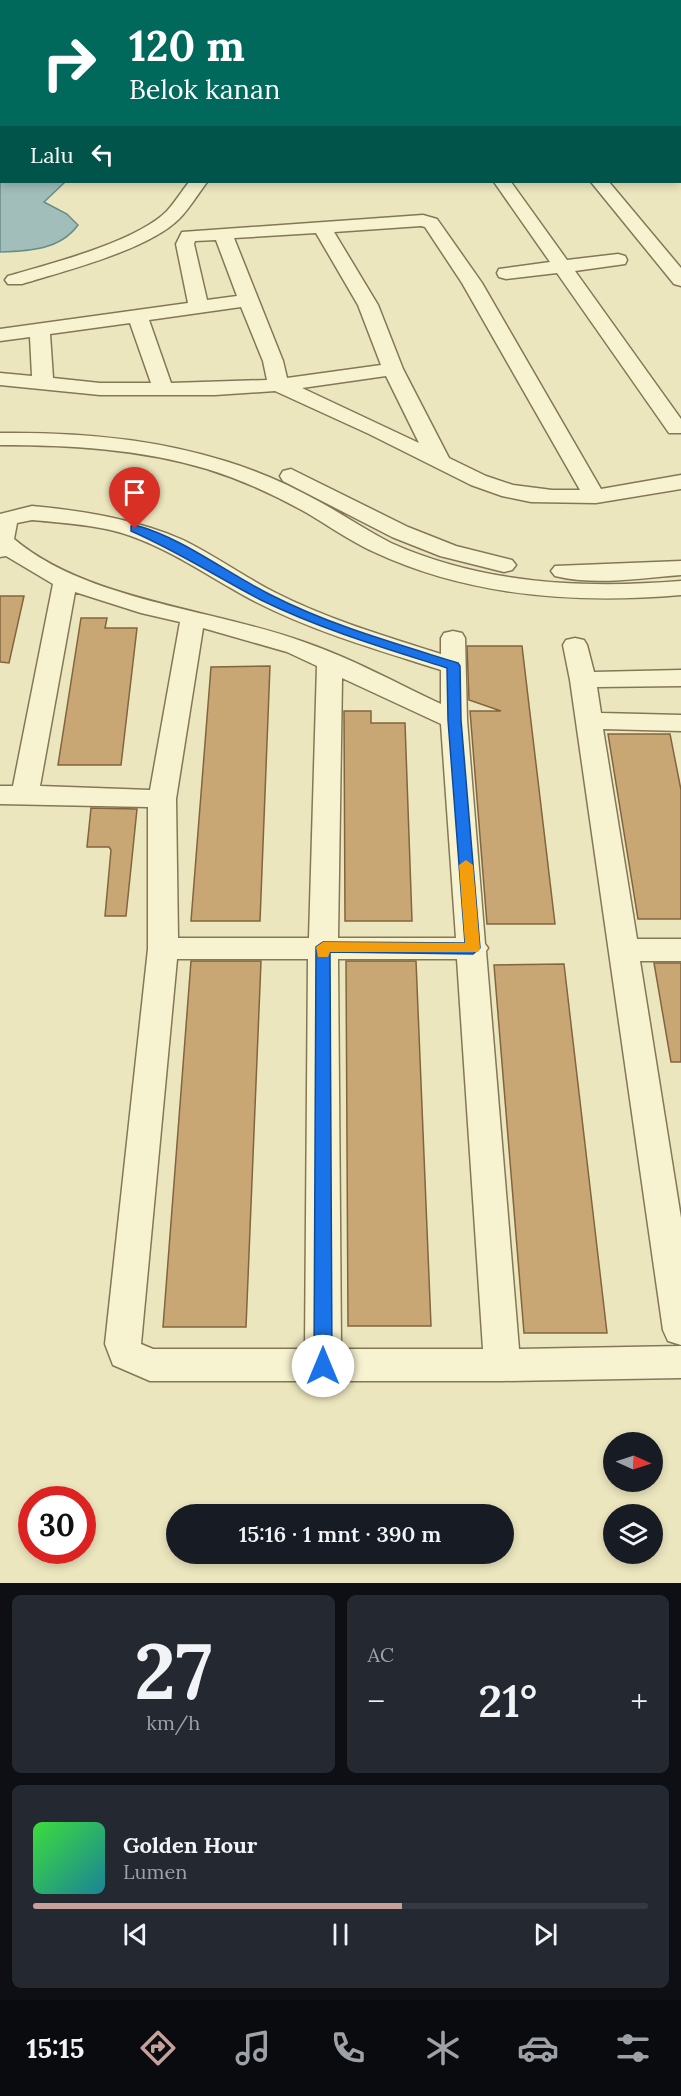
<!DOCTYPE html>
<html lang="id">
<head>
<meta charset="utf-8">
<style>
	body { margin:0; font-family:Lora,serif; background:#242831; color:#f1f3f6; height:100vh; display:flex; flex-direction:column; font-size:22px; white-space:nowrap }
	* { box-sizing:border-box; margin:0 }
	p { font-size:20px; color:#9ea1a6 }
	.icon { flex:none; width:33px; height:33px; fill:none; stroke:currentColor; stroke-width:2; stroke-linecap:round; stroke-linejoin:round }
	.map { position:relative; height:1583px; overflow:hidden }
	.panel { display:flex; flex-direction:column; gap:12px; padding:12px; background:#0d0f14; flex:1 }
	.panel>* { flex:none }
	.banner { position:absolute; left:0px; top:0px; width:681px; height:183px; box-shadow:0 3px 9px #0003; background:#00695c; color:#fff; overflow:hidden }
	.needle { width:39px; rotate:93deg }
	.tools { position:absolute; left:603px; top:1432px; display:grid; gap:12px }
	.tools a { display:grid; place-items:center; width:60px; height:60px; border-radius:50%; background:#171b24; box-shadow:0 3px 9px #0003; font-size:30px }
	.speed { position:absolute; left:18px; top:1486px; display:flex; gap:12px; font-size:30px; font-weight:700; text-align:center }
	.speed>* { display:grid; place-content:center; width:78px; height:78px; border-radius:50%; background:#171b24; box-shadow:0 3px 9px #0003; line-height:1 }
	.speed .limit { border:9px solid #d22; background:#fff; color:#111 }
	.pin { position:absolute; display:grid; place-items:center; width:51px; height:51px; color:#fff; margin:-62px -26px; border-radius:50% 50% 50% 0; rotate:-45deg; box-shadow:0 0 6px #0007 }
	.pin .icon { rotate:45deg }
	.me { position:absolute; width:66px; margin:-33px; rotate:0deg; stroke-linejoin:round; filter:drop-shadow(0 0 4px #0008) }
	.turn { display:flex; align-items:center; gap:21px; height:126px; padding:0 30px; font-size:27px }
	.turn .icon { width:78px; height:78px; stroke-width:2.5 }
	.turn b { display:block; font-size:42px; line-height:51px }
	.then { display:flex; align-items:center; height:57px; padding:0 30px; background:#0003; gap:12px; font-size:22px }
	.big { font-size:45px; font-weight:600; line-height:1.1 }
	.panel .widget { flex:1; display:flex; flex-direction:column; justify-content:center; gap:9px; min-width:0; padding:0 21px; border-radius:9px; background:#242831 }
	.panel .dial { align-items:center; gap:0 }
	.dial b { font-size:78px; line-height:1 }
	.song { display:flex; align-items:center; gap:18px }
	.cover { width:72px; height:72px; border-radius:9px; background:linear-gradient(135deg,hsl(120 70% 55%),hsl(190 70% 35%)) }
	.played { height:6px; border-radius:3px; background:linear-gradient(90deg,#c6a09a 60%,#363941 60%) }
	.keys { display:flex; justify-content:space-around; direction:ltr }
	.heat { display:flex; justify-content:space-between; align-items:center; font-size:33px; direction:ltr }
	.panel .tiles { flex:1; display:grid; gap:12px; grid-template-columns:1fr 1fr }
	.widget:last-child { grid-column:span 2 }
	.trip { position:absolute; left:166px; top:1504px; width:348px; height:60px; border-radius:30px; background:#171b24; box-shadow:0 3px 9px #0003; font-weight:600; line-height:60px; text-align:center }
	.menu { display:flex; height:96px; justify-content:space-around; align-items:center; background:#090b0e; color:#9ea1a6 }
	.menu .icon { width:42px; height:42px }
	.menu .active { color:#c6a09a }
	.menu b { font-size:27px; color:#f1f3f6 }
	.map>svg:first-child { display:block }
	.water { fill:#a1beba; stroke:#698b88; stroke-width:1.5 }
	.lines { fill:none; stroke-linecap:round; stroke-linejoin:round }
	.stream { stroke:#698b88; stroke-width:4.5 }
	.building { fill:#c9a775; stroke:#82653e; stroke-width:1.5 }
	.minor-casing { stroke:#847757; stroke-width:3 }
	.minor { fill:#f7f3d1; fill-rule:evenodd }
	.route { fill:#1a73e8; stroke:#114b97; stroke-width:1.5 }
	.slow { fill:#f59e0b }
</style>
</head>
<body>
<div class="map">
<svg width="681" height="1583" viewBox="0 0 681 1583">
	<rect width="100%" height="100%" fill="#ece6be"/>
	<path class="water" d="M 0,117 L 2,182 L 65,182 L 44,202 L 67,214 L 78,225 C 60,250 29,251 0,252 Z"/>
	<g class="lines">
		<path class="stream" d="M 529,0 L 532,2"/>
	</g>
	<path class="building" d="M 0,596 L 24,596 L 9,663 L 0,662 Z
		M 81,618 L 107,618 L 105,628 L 137,628 L 121,765 L 58,765 Z
		M 467,646 L 522,646 L 555,924 L 487,924 L 470,711 L 501,711 L 469,700 Z
		M 270,666 L 260,921 L 191,921 L 211,667 Z
		M 344,711 L 371,711 L 371,723 L 405,723 L 412,921 L 345,921 Z
		M 608,734 L 670,734 L 681,790 L 681,919 L 638,919 Z
		M 91,808 L 137,809 L 126,916 L 105,916 L 111,850 L 109,847 L 87,847 Z
		M 191,961 L 261,961 L 246,1327 L 163,1327 Z
		M 346,961 L 416,961 L 431,1326 L 348,1326 Z
		M 654,963 L 681,963 L 681,1062 L 671,1062 Z
		M 564,964 L 607,1333 L 524,1333 L 494,965 Z"/>
	<g class="lines">
		<defs>
			<path id="minor" d="M 681,73 L 681,84 L 680,84 L 680,74 Z
				M 189,182 L 207,182 C 198,194 189,209 179,219 C 148,250 64,271 22,284 L 8,284 L 5,280 L 8,276 C 50,264 136,242 167,211 C 175,202 182,191 189,182 Z
				M 494,182 L 511,182 L 567,260 L 618,254 L 625,256 L 627,260 L 625,264 L 575,271 L 681,419 L 681,433 L 669,433 L 557,273 L 506,279 L 499,277 L 497,273 L 499,269 L 550,262 Z
				M 591,182 L 609,182 L 681,268 L 681,286 L 674,284 Z
				M 423,215 L 437,219 L 482,283 L 601,489 L 681,475 L 681,489 L 596,503 L 531,502 L 502,496 L 471,485 L 369,434 L 275,391 L 215,395 L 100,395 L 0,385 L 0,373 L 32,376 L 30,337 L 0,341 L 0,329 L 188,303 L 176,244 L 182,232 ZM 421,226 L 425,227 L 462,283 L 580,490 L 552,490 L 513,485 L 486,476 L 449,458 L 403,369 L 378,305 L 334,232 ZM 316,233 L 358,305 L 381,365 L 287,378 L 283,361 L 234,238 ZM 216,240 L 237,296 L 207,300 L 194,244 L 195,241 ZM 241,307 L 263,361 L 267,380 L 171,383 L 149,320 ZM 130,323 L 151,383 L 100,383 L 53,378 L 50,334 ZM 386,376 L 419,443 L 302,388 Z
				M 0,433 C 76,432 152,438 225,461 C 258,471 290,485 320,502 C 344,515 367,531 391,543 C 483,584 582,589 681,581 L 681,595 C 577,604 470,597 374,552 C 350,541 329,526 307,513 C 275,495 242,480 207,469 C 140,449 70,445 0,445 Z
				M 291,469 L 408,527 L 456,546 L 512,560 L 516,565 L 512,570 L 504,572 L 440,556 L 392,537 L 283,481 L 280,476 L 283,471 Z
				M 32,506 C 84,511 135,519 183,540 C 214,555 243,576 274,592 C 327,619 384,636 441,654 L 441,638 L 444,633 L 453,631 L 462,633 L 465,638 L 467,720 L 485,944 L 488,948 L 486,951 L 519,1349 L 681,1346 L 681,1378 L 502,1381 L 150,1381 L 113,1365 L 105,1344 L 148,949 L 148,807 L 0,804 L 0,786 L 13,786 L 53,584 L 6,556 L 0,557 L 0,514 ZM 32,520 C 64,523 101,525 131,536 C 176,552 214,580 256,602 C 315,632 378,650 441,670 L 441,704 C 396,683 351,658 304,642 C 214,609 87,601 14,539 L 17,523 ZM 75,592 L 141,613 L 180,622 L 150,790 L 40,786 ZM 203,628 L 287,652 L 317,666 L 309,938 L 178,938 L 176,799 ZM 342,678 L 441,724 L 456,938 L 338,938 ZM 177,959 L 308,959 L 305,1349 L 153,1349 L 141,1344 ZM 338,959 L 457,959 L 483,1349 L 341,1349 Z
				M 681,561 L 681,575 C 640,578 595,586 555,576 L 551,571 L 555,566 Z
				M 575,638 L 584,640 L 587,645 L 594,672 L 681,670 L 681,686 L 597,687 L 601,713 L 681,715 L 681,731 L 603,729 L 637,939 L 681,939 L 681,961 L 640,961 L 681,1218 L 681,1345 L 668,1341 L 663,1330 L 570,680 L 563,645 L 566,640 Z"/>
		</defs>
		<use href="#minor" class="minor-casing"/>
		<use href="#minor" class="minor"/>
	</g>
	<path class="route" d="M 135,525 C 183,538 225,572 269,594 C 329,625 394,643 458,663 L 460,666 L 461,720 L 480,948 L 473,954 L 330,952 L 332,1366 L 329,1371 L 323,1374 L 316,1371 L 314,1366 L 316,947 L 323,942 L 465,943 L 448,720 L 447,668 C 384,648 320,629 261,600 C 217,577 177,551 131,531 L 131,526 Z"/>
	<path class="slow" d="M 466,860 L 473,865 L 480,948 L 478,952 L 330,952 L 328,957 L 318,957 L 316,947 L 323,942 L 465,943 L 459,865 Z"/>
</svg>
<div class="tools">
<a><svg class="needle" viewBox="-14 -14 28 28"><path d="M0-13l5 13h-10z" fill="#e53935"/><path d="M0 13l5-13h-10z" fill="#9ea1a6"/></svg></a>
<a><svg class="icon" aria-label="layers" viewBox="0 0 24 24"><path d="M12 4l9 5-9 5-9-5zM3 14l9 5 9-5"/></svg></a>
</div>
<div class="speed"><div class="limit">30</div></div>
<div class="pin" style="left:135px;top:529px;background:#d93025"><svg class="icon" aria-label="arrive" viewBox="0 0 24 24"><path d="M6 21V4h12l-3 4 3 4H6"/></svg></div>
<svg class="me" style="left:323px;top:1366px" viewBox="-20 -20 40 40"><circle r="19" fill="#fff"/><path d="M0-13L10 11 0 6-10 11z" fill="#1a73e8"/></svg>
<div class="trip">15:16 · 1 mnt · 390 m</div>
<div class="banner">
<div class="turn"><svg class="icon" aria-label="right" viewBox="0 0 24 24"><path d="M7 20v-9h11M14 6l5 5-5 5"/></svg><div><b>120 m</b>Belok kanan</div></div>
<div class="then">Lalu<svg class="icon" aria-label="left" viewBox="0 0 24 24"><path d="M17 20v-9H6M10 6l-5 5 5 5"/></svg></div>
</div>
</div>
<section class="panel">
<div class="tiles">
<div class="widget dial"><b>27</b><p>km/h</p></div>
<div class="widget"><p>AC</p>
<div class="heat"><a>−</a><b class="big">21°</b><a>+</a></div>
</div>
<div class="widget">
<div class="song"><i class="cover"></i><div><b>Golden Hour</b><p>Lumen</p></div></div>
<div class="played"></div>
<div class="keys"><svg class="icon" aria-label="previous" viewBox="0 0 24 24"><path d="M18 5L8 12l10 7zM5 5v14"/></svg><svg class="icon" aria-label="pause" viewBox="0 0 24 24"><path d="M8 5v14M16 5v14"/></svg><svg class="icon" aria-label="next" viewBox="0 0 24 24"><path d="M6 5l10 7-10 7zM19 5v14"/></svg></div>
</div>
</div>
</section>
<nav class="menu">
<b>15:15</b>
<svg class="icon active" aria-label="directions" viewBox="0 0 24 24"><path d="M12 3l9 9-9 9-9-9zM9 14v-3h6M13 9l2 2-2 2"/></svg>
<svg class="icon" aria-label="music" viewBox="0 0 24 24"><path d="M9 18V5l10-2v13"/><circle cx="6" cy="18" r="3"/><circle cx="16" cy="16" r="3"/></svg>
<svg class="icon" aria-label="phone" viewBox="0 0 24 24"><path d="M5 4h4l2 5-3 2q2 4 5 5l2-3 5 2v4C11 20 4 13 5 4z"/></svg>
<svg class="icon" aria-label="climate" viewBox="0 0 24 24"><path d="M12 3v18M4 7l16 10M4 17L20 7"/></svg>
<svg class="icon" aria-label="car" viewBox="0 0 24 24"><path d="M5 17H2v-5l4-1 3-4h7l3 4 3 1v5h-3M9 17h6M6 11h13"/><circle cx="7" cy="17" r="2"/><circle cx="17" cy="17" r="2"/></svg>
<svg class="icon" aria-label="filters" viewBox="0 0 24 24"><path d="M4 7h16M4 17h16"/><circle cx="9" cy="7" r="2"/><circle cx="15" cy="17" r="2"/></svg>
</nav>
</body>
</html>
